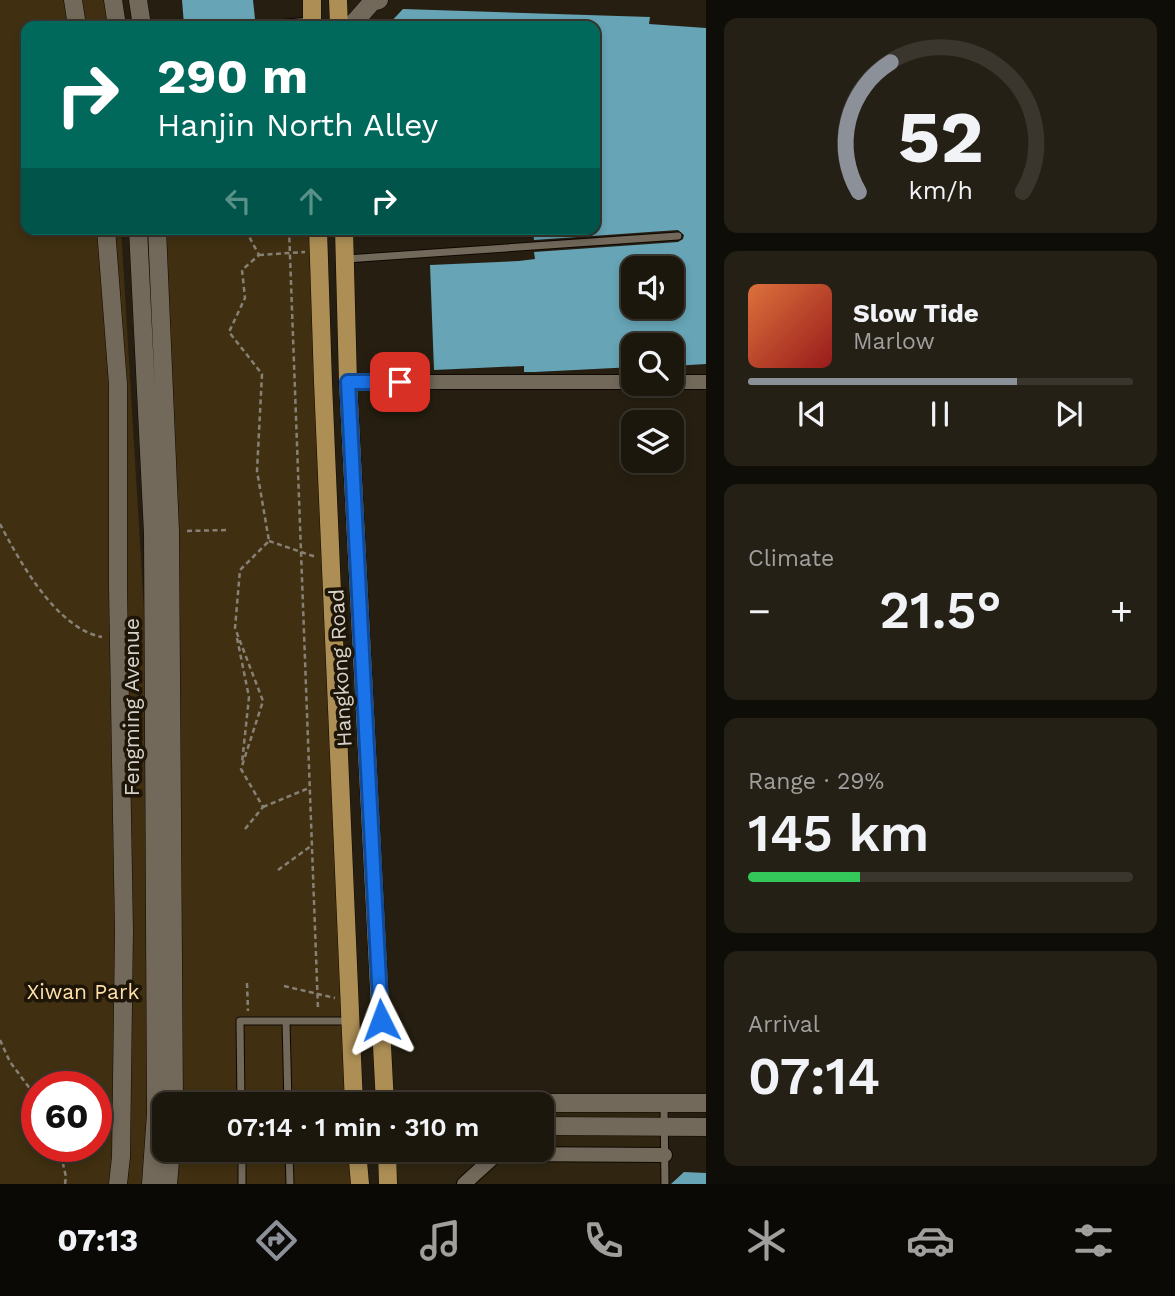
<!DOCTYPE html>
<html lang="en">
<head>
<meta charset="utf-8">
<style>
	body { margin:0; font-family:"Work Sans",sans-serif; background:#252016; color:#f1f3f6; height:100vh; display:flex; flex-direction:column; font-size:26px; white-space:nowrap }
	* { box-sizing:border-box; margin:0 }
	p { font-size:23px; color:#a09f9d }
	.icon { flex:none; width:38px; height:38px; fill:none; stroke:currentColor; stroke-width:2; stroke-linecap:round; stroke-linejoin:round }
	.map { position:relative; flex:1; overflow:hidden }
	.drawer { display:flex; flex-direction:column; gap:18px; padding:18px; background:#0f0d07; width:469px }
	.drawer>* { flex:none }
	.banner { position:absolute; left:21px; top:21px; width:579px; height:214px; border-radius:14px; box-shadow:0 4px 10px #0003,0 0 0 2px #3a362e; background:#00695c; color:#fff; overflow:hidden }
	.tools { position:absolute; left:621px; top:256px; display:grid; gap:14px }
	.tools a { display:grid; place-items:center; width:63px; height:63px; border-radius:14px; background:#1c170d; box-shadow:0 4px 10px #0003,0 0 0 2px #3a362e; font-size:35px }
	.speed { position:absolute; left:21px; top:1071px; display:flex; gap:14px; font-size:35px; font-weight:700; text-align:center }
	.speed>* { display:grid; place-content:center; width:91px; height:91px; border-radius:50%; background:#1c170d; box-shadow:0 4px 10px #0003,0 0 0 2px #3a362e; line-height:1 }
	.speed .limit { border:10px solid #d22; background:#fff; color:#111 }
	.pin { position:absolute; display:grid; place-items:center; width:60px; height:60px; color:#fff; margin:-30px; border-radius:14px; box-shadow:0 4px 10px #0006 }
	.me { position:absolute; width:77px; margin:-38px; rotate:357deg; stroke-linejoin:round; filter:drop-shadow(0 0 5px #0008) }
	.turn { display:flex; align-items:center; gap:24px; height:147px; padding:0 21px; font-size:32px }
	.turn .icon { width:91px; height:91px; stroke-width:2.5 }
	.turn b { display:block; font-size:49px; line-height:60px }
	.lanes { display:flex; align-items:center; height:66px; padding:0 21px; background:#0003; justify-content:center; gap:35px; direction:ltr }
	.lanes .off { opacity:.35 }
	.big { font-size:52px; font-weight:600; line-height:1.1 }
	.drawer .widget { flex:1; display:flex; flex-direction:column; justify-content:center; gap:10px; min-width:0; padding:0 24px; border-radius:14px; background:#252016 }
	.drawer .dial { align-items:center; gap:0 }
	.dial svg { height:182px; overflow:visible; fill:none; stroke:#3a362e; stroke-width:7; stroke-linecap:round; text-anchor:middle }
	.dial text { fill:#f1f3f6; stroke:none }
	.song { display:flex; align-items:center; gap:21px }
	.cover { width:84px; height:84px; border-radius:10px; background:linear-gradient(135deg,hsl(20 70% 55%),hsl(0 70% 35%)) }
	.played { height:7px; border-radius:4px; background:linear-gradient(90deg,#8c9099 70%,#3a362e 70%) }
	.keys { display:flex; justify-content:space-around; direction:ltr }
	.heat { display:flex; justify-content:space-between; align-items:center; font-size:38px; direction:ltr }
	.charge { height:10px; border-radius:5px; background:linear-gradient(90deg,#34c759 29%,#3a362e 0) }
	.trip { position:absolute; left:152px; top:1092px; width:402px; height:70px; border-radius:14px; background:#1c170d; box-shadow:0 4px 10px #0003,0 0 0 2px #3a362e; font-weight:600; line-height:70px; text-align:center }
	.dock { display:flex; height:112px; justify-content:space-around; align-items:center; background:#0b0905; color:#a09f9d }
	.dock .icon { width:49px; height:49px }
	.dock .active { color:#8c9099 }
	.dock b { font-size:32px; color:#f1f3f6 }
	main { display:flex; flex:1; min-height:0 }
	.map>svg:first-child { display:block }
	.built { fill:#2f2511 }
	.green { fill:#403011; fill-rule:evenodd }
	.building { fill:#66a4b6; fill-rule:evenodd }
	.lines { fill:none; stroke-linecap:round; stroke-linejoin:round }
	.lane-casing { stroke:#0f0801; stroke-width:9 }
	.street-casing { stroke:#0f0801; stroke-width:16 }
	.secondary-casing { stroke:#0f0801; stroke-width:19 }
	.primary-casing { stroke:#0f0801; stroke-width:19 }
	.path { stroke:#878175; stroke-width:2.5; stroke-dasharray:5 3.5; stroke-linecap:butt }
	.lane { stroke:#72695a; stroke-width:7 }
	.street { stroke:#72695a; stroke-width:14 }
	.secondary { stroke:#72695a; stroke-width:18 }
	.primary { stroke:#ad8f55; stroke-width:18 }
	.route-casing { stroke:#114b97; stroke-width:18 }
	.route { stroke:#1a73e8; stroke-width:12 }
	.labels { text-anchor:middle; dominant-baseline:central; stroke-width:7; stroke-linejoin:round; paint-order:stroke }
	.street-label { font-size:21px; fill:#d7d2c9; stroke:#1c1508 }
	.park-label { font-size:21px; fill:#ffdfa8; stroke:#1c1508 }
</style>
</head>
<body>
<main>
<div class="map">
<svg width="706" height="1184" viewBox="0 0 706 1184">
	<rect width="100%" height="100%" fill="#261f11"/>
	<path class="built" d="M 664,1102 L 665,1184 L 388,1184 L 387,1150 L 542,1150 L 542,1104 Z"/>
	<path class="green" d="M 0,0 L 105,0 L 108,26 L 26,26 L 26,229 L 121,229 L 173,1089 L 157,229 L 320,229 L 354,1104 L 164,1104 L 164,1150 L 357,1150 L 360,1184 L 0,1184 ZM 37,1087 L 96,1087 L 96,1146 L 37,1146 Z"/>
	<path class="building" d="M 182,0 L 253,0 L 255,19 L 184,25 Z
		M 403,9 L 650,17 L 649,24 L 706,28 L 706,364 L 672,366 L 672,345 L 634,345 L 634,367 L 535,372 L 524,372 L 524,366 L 434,370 L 430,265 L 519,261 L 535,259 L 534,252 L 678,242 L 683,239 L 684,235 L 678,230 L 534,240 L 533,229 L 595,229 L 595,26 L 387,26 ZM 634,268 L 672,268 L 672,306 L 634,306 Z
		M 684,1172 L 706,1173 L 706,1184 L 671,1184 Z"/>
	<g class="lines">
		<defs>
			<path id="lane" d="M 250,26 L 311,21
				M 346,259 L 678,236
				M 286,1021 L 288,1104
				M 241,1104 L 240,1021 L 350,1021
				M 664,1104 L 665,1184
				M 242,1150 L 242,1184
				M 289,1150 L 290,1184"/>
			<path id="street" d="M 348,382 L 634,382
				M 672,382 L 706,382
				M 464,1184 L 497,1154 L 665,1155"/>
			<path id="secondary" d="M 73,0 L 77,26
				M 113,0 L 117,26
				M 138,0 L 142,26
				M 351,26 L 372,2 L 379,0
				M 106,229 L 118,384 L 118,588 L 124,930 L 121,1157 L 118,1184
				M 138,229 L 153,533 L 156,1114 L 151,1184
				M 157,229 L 170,531 L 174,1104
				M 354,1103 L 706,1103
				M 542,1126 L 706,1127
				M 168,1184 L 171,1150"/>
			<path id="primary" d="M 312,0 L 312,26
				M 338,0 L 339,26
				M 318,229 L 323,382 L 354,1104
				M 344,229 L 348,382 L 385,1104
				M 357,1150 L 360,1184
				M 387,1150 L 388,1184"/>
		</defs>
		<use href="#lane" class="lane-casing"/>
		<use href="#street" class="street-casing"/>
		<use href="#secondary" class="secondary-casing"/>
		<use href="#primary" class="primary-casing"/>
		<path class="path" d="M 289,229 L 318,1009
			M 259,255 L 305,252
			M 0,524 C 20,562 56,628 102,637
			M 187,531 L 226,530
			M 269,541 L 316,557
			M 237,638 L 249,697 L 242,763
			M 263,807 L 309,788
			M 245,829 L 263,807 L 241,769 L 263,701 L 235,628 L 240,570 L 269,541 L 257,471 L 262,374 L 229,332 L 245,298 L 242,270 L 259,255 L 245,229
			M 278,870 L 311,846
			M 247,983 L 248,1011
			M 284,986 L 335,998
			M 0,1040 L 10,1062 L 37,1098
			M 59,1146 L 66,1177 L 65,1184"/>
		<use href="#lane" class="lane"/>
		<use href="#street" class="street"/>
		<use href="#secondary" class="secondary"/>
		<use href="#primary" class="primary"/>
	</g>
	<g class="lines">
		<defs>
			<path id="route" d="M 381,1020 L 348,382 L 400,382"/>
		</defs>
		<use href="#route" class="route-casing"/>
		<use href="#route" class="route"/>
	</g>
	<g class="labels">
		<g class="street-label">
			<text transform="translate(340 668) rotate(-93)">Hangkong Road</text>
			<text transform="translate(131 707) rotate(-90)">Fengming Avenue</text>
		</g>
		<g class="park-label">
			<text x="83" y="991">Xiwan Park</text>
		</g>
	</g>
</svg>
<div class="tools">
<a><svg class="icon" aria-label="sound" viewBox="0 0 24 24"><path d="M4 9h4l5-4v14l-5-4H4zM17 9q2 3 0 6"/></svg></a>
<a><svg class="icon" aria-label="search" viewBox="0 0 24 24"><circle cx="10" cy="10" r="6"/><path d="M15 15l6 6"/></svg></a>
<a><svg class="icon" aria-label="layers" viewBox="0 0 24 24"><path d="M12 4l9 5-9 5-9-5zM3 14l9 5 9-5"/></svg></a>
</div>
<div class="speed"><div class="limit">60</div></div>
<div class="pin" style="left:400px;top:382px;background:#d93025"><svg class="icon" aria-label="arrive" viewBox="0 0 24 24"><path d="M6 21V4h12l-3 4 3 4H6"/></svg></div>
<svg class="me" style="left:381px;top:1020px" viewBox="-20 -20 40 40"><path d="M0-17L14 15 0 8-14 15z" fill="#1a73e8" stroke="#fff" stroke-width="4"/></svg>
<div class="trip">07:14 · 1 min · 310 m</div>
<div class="banner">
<div class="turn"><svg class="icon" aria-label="right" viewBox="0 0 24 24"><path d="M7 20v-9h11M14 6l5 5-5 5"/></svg><div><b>290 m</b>Hanjin North Alley</div></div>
<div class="lanes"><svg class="icon off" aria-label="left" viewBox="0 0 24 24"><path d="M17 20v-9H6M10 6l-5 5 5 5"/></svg><svg class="icon off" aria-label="ahead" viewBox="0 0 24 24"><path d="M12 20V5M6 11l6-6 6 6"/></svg><svg class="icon" aria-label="right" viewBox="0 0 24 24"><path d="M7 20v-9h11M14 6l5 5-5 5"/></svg></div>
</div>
</div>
<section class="drawer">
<div class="widget dial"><svg viewBox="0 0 100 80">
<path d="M14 69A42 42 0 1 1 86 69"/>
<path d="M14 69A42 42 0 0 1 28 12" stroke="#8c9099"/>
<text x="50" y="56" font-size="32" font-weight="700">52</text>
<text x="50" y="72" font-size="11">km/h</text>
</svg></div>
<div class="widget">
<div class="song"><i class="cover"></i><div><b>Slow Tide</b><p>Marlow</p></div></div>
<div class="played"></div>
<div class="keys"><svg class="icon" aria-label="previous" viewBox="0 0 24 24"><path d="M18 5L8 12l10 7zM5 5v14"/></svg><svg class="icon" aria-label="pause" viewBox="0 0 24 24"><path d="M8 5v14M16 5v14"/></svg><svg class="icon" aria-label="next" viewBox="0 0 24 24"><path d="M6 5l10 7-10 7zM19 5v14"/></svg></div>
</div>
<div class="widget"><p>Climate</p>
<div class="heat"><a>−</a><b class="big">21.5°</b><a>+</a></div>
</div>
<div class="widget"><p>Range · 29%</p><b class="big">145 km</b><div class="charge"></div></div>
<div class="widget"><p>Arrival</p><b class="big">07:14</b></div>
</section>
</main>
<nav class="dock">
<b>07:13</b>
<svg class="icon active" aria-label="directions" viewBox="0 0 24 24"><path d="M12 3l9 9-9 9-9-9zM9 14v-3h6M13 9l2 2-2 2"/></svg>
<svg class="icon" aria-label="music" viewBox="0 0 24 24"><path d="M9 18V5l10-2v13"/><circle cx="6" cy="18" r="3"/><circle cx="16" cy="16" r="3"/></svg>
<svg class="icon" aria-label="phone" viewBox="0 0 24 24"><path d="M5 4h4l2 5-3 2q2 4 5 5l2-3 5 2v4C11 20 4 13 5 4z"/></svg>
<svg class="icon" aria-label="climate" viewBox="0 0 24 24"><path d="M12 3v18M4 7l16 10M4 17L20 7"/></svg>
<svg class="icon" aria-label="car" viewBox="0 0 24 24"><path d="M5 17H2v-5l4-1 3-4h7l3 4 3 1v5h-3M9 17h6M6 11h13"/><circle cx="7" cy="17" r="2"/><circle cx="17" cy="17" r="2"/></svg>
<svg class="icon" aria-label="filters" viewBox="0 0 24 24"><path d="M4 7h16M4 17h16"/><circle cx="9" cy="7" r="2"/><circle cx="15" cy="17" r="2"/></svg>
</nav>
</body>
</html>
